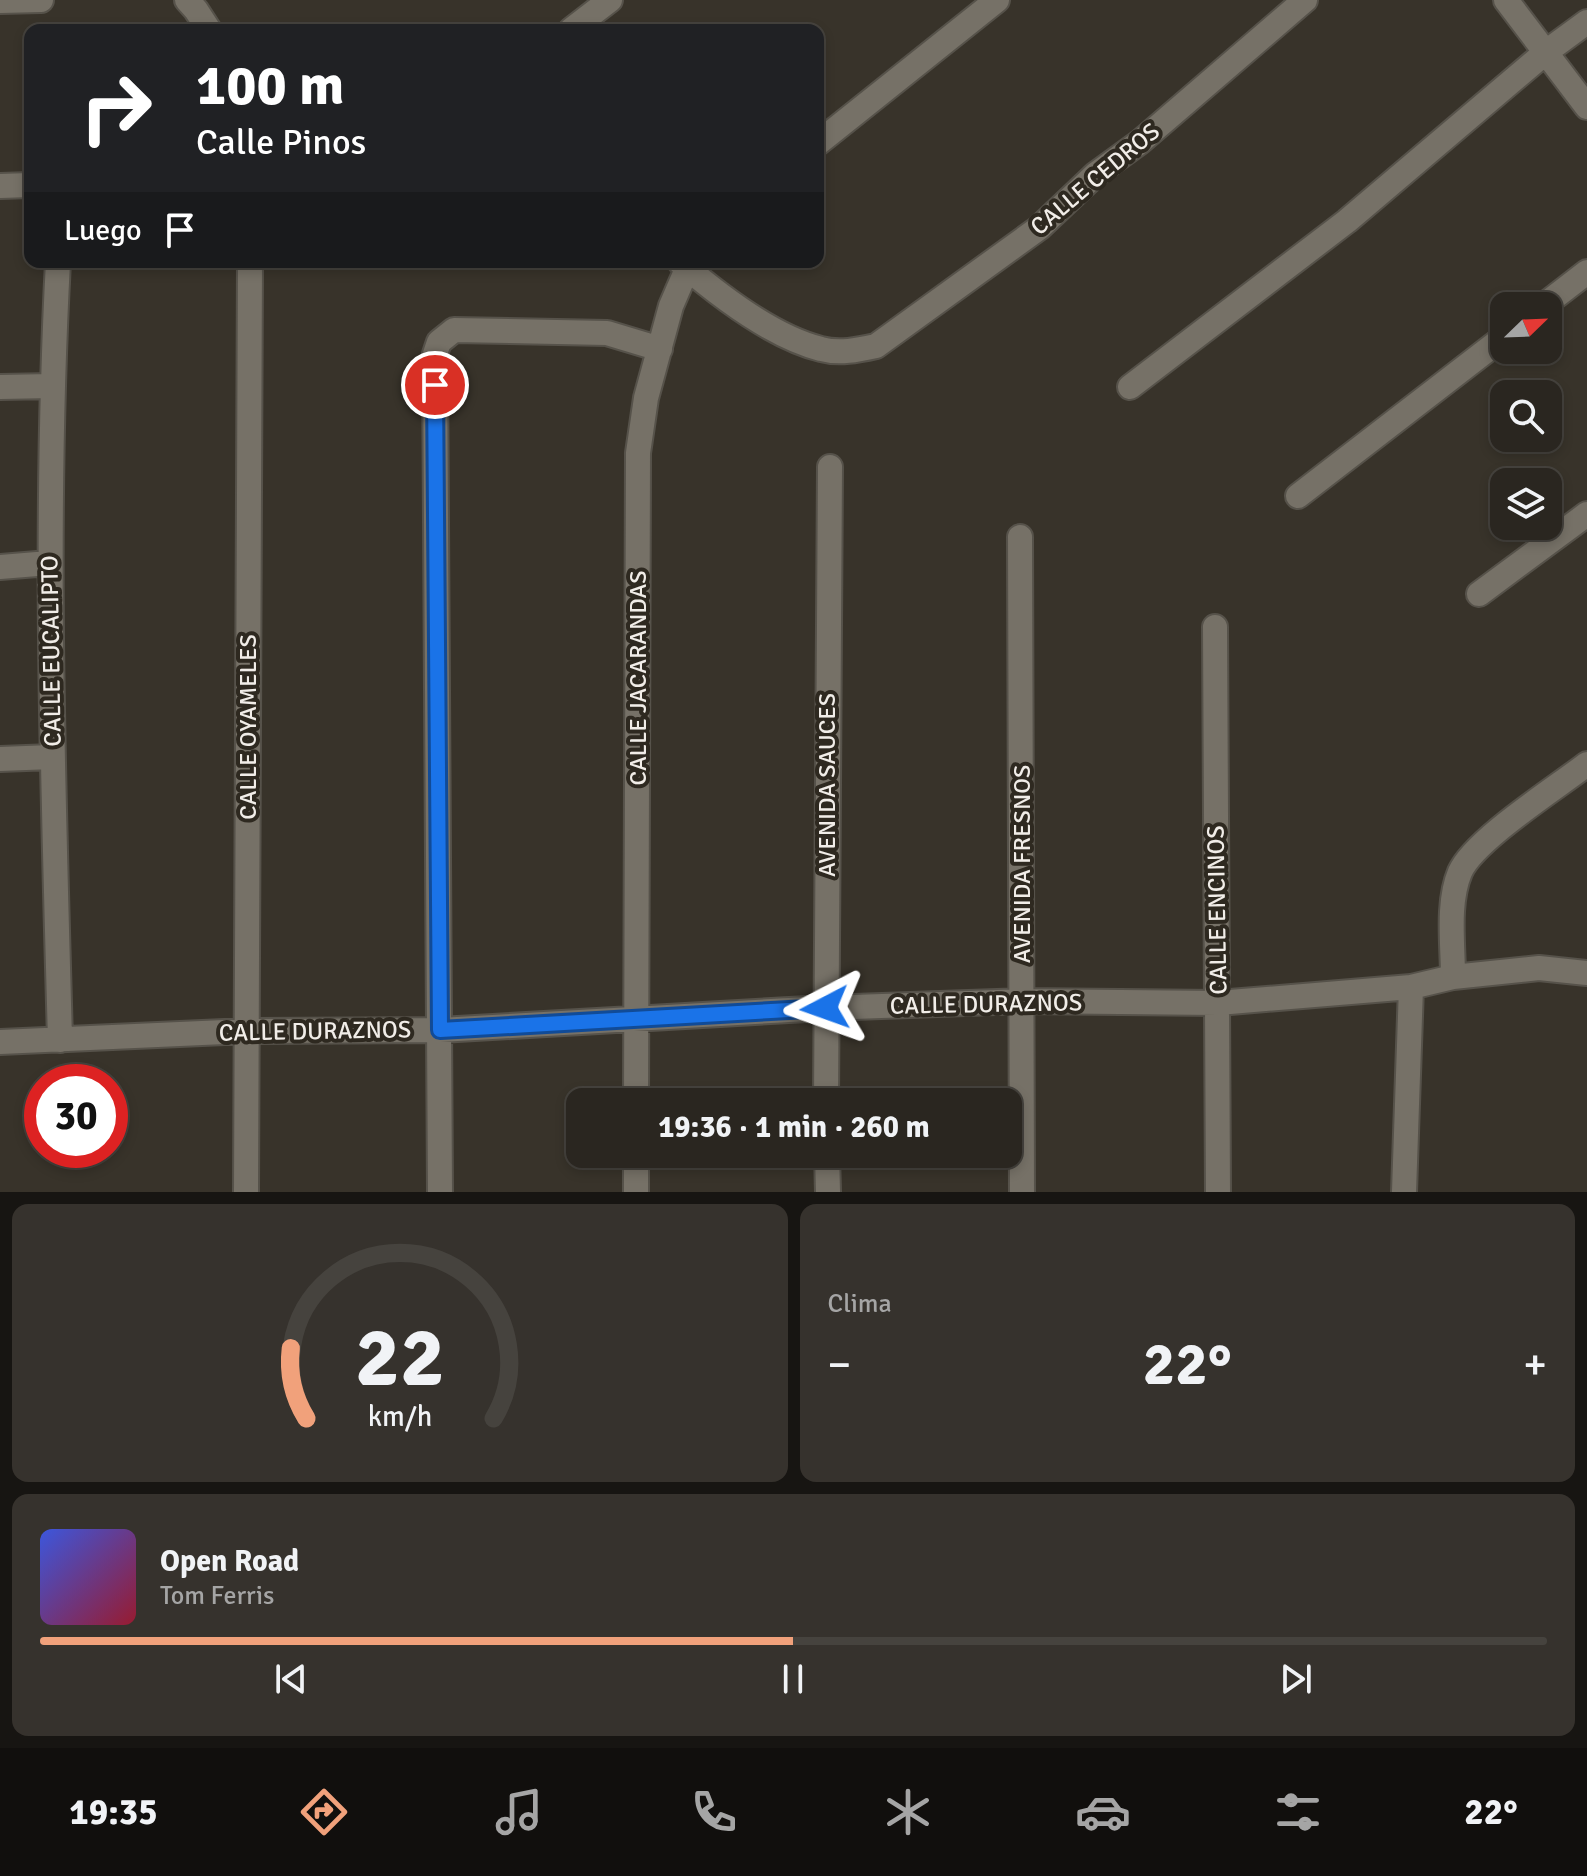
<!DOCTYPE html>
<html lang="es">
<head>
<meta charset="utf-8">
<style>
	body { margin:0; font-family:Signika,sans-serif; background:#36322d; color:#f1f3f6; height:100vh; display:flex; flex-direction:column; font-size:30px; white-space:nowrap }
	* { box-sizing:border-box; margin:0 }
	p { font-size:26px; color:#a5a5a5 }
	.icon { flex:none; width:44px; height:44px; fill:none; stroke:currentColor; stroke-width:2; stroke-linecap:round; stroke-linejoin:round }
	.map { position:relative; height:1192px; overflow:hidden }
	.drawer { display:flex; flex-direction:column; gap:12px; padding:12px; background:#171512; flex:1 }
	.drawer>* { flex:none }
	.top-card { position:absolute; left:24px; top:24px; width:800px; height:244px; border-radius:16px; box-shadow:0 4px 12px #0003,0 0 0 2px #46433e; background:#202124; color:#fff; overflow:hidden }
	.needle { width:52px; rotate:67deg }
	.controls { position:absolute; left:1490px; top:292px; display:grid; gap:16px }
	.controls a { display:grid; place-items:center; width:72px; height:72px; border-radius:16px; background:#2a2620; box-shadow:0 4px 12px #0003,0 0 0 2px #46433e; font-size:40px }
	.speed { position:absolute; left:24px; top:1064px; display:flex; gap:16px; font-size:40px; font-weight:700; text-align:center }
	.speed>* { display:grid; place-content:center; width:104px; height:104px; border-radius:50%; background:#2a2620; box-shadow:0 4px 12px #0003,0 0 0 2px #46433e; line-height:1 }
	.speed .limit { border:12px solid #d22; background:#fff; color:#111 }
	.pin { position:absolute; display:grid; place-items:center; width:68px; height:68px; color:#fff; margin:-34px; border:4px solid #fff; border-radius:50%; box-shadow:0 2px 8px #0007 }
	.me { position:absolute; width:88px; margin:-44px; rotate:266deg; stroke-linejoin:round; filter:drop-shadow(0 0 6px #0008) }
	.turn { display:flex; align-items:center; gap:28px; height:168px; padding:0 40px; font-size:36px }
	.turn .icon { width:104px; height:104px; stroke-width:2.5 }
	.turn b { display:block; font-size:56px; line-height:68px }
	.then { display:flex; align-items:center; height:76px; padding:0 40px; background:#0003; gap:16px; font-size:30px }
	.big { font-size:60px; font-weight:800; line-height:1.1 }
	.drawer .tile { flex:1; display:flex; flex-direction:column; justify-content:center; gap:12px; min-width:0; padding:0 28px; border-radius:16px; background:#36322d }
	.drawer .dial { align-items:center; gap:0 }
	.dial svg { height:208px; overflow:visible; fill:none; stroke:#46433e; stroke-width:7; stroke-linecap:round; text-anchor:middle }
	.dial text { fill:#f1f3f6; stroke:none }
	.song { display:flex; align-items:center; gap:24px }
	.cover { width:96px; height:96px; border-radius:12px; background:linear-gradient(135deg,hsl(230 70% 55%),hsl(350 70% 35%)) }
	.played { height:8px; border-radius:4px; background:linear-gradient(90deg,#f1a17b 50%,#46433e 50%) }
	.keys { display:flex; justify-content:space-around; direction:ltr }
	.heat { display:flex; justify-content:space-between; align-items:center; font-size:44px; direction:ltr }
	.drawer .tiles { flex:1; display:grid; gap:12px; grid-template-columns:1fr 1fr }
	.tile:last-child { grid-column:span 2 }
	.trip { position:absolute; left:566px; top:1088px; width:456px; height:80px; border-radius:16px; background:#2a2620; box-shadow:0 4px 12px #0003,0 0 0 2px #46433e; font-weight:800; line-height:80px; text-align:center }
	.tab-bar { display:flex; height:128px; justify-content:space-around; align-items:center; background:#110f0d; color:#a5a5a5 }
	.tab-bar .icon { width:56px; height:56px }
	.tab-bar .current { color:#f1a17b }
	.tab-bar b { font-size:36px; color:#f1f3f6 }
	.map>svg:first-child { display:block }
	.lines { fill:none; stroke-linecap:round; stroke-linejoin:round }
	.minor-casing { stroke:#56524a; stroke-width:28 }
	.minor { stroke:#767167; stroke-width:24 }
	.route-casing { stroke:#114b97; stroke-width:20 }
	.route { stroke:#1a73e8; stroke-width:14 }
	.labels { text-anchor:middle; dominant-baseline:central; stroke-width:8; stroke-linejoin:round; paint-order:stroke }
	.street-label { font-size:24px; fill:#f1ede8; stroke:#2e2920 }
</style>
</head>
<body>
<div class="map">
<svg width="1587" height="1192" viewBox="0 0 1587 1192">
	<rect width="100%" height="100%" fill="#38332a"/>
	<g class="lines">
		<defs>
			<path id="minor" d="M 187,0 L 196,10 L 209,30
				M 1506,0 L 1587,107
				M 0,1 L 41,0
				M 571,30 L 610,0
				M 818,143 L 997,0
				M 0,186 L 30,185
				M 58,262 C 44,522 53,781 60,1040
				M 680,262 C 717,294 773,337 821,349 C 839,354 858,350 876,346 L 1039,228 L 1096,174 L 1140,142 L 1305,0
				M 1543,306 L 1587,272
				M 0,387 L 52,386
				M 1130,387 L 1347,221 L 1546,52 L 1587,22
				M 1298,496 L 1504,337
				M 1020,537 L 1022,1192
				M 0,567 L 49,563
				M 1479,594 L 1587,514
				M 1215,627 L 1218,1192
				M 0,759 L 52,757
				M 1453,977 C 1453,944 1447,903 1460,872 C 1474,840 1556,788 1587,764
				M 0,1042 L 247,1031 L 440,1030 L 825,1008 L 1022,1001 L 1218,1003 L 1411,987 L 1453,977 L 1539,968 L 1587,973
				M 636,1102 L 638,453 L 646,398 L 671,306 L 690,262
				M 826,1102 L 830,467
				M 827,1154 L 828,1192
				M 246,1192 L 250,262
				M 440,1192 L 435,354 L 439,342 L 454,330 L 607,333 L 660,349
				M 636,1192 L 636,1154
				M 1404,1192 L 1411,987"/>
		</defs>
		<use href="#minor" class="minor-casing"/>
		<use href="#minor" class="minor"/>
	</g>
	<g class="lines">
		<defs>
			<path id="route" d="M 435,385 L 440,1030 L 825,1008"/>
		</defs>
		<use href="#route" class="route-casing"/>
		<use href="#route" class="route"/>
	</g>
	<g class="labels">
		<g class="street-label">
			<text transform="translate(1095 179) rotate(-40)">CALLE CEDROS</text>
			<text transform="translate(51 651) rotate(-91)">CALLE EUCALIPTO</text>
			<text transform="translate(638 678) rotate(-90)">CALLE JACARANDAS</text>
			<text transform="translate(248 727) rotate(-90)">CALLE OYAMELES</text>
			<text transform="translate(827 785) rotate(-90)">AVENIDA SAUCES</text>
			<text transform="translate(1022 864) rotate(-90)">AVENIDA FRESNOS</text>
			<text transform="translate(1217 910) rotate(-91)">CALLE ENCINOS</text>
			<text transform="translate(986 1004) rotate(-1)">CALLE DURAZNOS</text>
			<text transform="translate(315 1031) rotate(-1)">CALLE DURAZNOS</text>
		</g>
	</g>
</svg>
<div class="controls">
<a><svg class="needle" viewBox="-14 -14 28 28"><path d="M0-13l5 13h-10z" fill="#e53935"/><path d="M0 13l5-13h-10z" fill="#a5a5a5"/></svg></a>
<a><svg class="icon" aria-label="search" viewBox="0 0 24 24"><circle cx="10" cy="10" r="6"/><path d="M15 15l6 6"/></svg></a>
<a><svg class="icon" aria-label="layers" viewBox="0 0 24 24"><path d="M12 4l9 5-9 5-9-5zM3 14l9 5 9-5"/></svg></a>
</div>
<div class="speed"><div class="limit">30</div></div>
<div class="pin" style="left:435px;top:385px;background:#d93025"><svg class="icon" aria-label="arrive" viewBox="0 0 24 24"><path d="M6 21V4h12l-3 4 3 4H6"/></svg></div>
<svg class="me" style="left:825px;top:1008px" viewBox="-20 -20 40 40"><path d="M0-17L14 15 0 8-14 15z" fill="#1a73e8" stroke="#fff" stroke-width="4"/></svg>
<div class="trip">19:36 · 1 min · 260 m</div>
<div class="top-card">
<div class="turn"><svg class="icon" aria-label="right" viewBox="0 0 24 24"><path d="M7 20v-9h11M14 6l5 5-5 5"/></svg><div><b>100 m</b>Calle Pinos</div></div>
<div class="then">Luego<svg class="icon" aria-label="arrive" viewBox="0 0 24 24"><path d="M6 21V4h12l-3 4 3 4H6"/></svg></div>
</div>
</div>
<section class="drawer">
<div class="tiles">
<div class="tile dial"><svg viewBox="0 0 100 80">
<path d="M14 69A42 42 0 1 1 86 69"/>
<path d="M14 69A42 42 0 0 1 8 42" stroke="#f1a17b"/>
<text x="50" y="56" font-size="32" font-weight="700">22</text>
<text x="50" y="72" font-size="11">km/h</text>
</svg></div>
<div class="tile"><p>Clima</p>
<div class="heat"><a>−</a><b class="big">22°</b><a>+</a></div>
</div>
<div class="tile">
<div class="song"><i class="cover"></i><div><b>Open Road</b><p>Tom Ferris</p></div></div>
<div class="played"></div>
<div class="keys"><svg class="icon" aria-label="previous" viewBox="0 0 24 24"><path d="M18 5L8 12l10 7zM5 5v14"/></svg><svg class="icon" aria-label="pause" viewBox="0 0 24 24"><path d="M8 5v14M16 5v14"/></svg><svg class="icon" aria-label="next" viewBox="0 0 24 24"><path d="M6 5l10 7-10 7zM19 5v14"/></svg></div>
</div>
</div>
</section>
<nav class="tab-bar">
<b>19:35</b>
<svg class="icon current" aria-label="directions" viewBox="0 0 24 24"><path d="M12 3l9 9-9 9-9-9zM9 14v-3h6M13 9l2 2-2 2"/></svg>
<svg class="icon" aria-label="music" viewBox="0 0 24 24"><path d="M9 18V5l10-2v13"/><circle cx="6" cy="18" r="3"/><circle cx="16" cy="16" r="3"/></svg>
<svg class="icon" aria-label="phone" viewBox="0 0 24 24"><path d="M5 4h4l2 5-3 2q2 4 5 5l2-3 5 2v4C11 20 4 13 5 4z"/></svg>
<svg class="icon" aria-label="climate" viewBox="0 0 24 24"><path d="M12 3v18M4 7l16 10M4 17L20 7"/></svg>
<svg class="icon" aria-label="car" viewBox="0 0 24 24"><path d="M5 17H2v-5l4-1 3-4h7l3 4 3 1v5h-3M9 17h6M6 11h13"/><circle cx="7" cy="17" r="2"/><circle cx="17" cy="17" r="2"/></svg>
<svg class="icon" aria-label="filters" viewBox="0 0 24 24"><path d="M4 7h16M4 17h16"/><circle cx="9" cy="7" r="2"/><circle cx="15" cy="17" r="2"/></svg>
<b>22°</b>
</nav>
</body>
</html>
